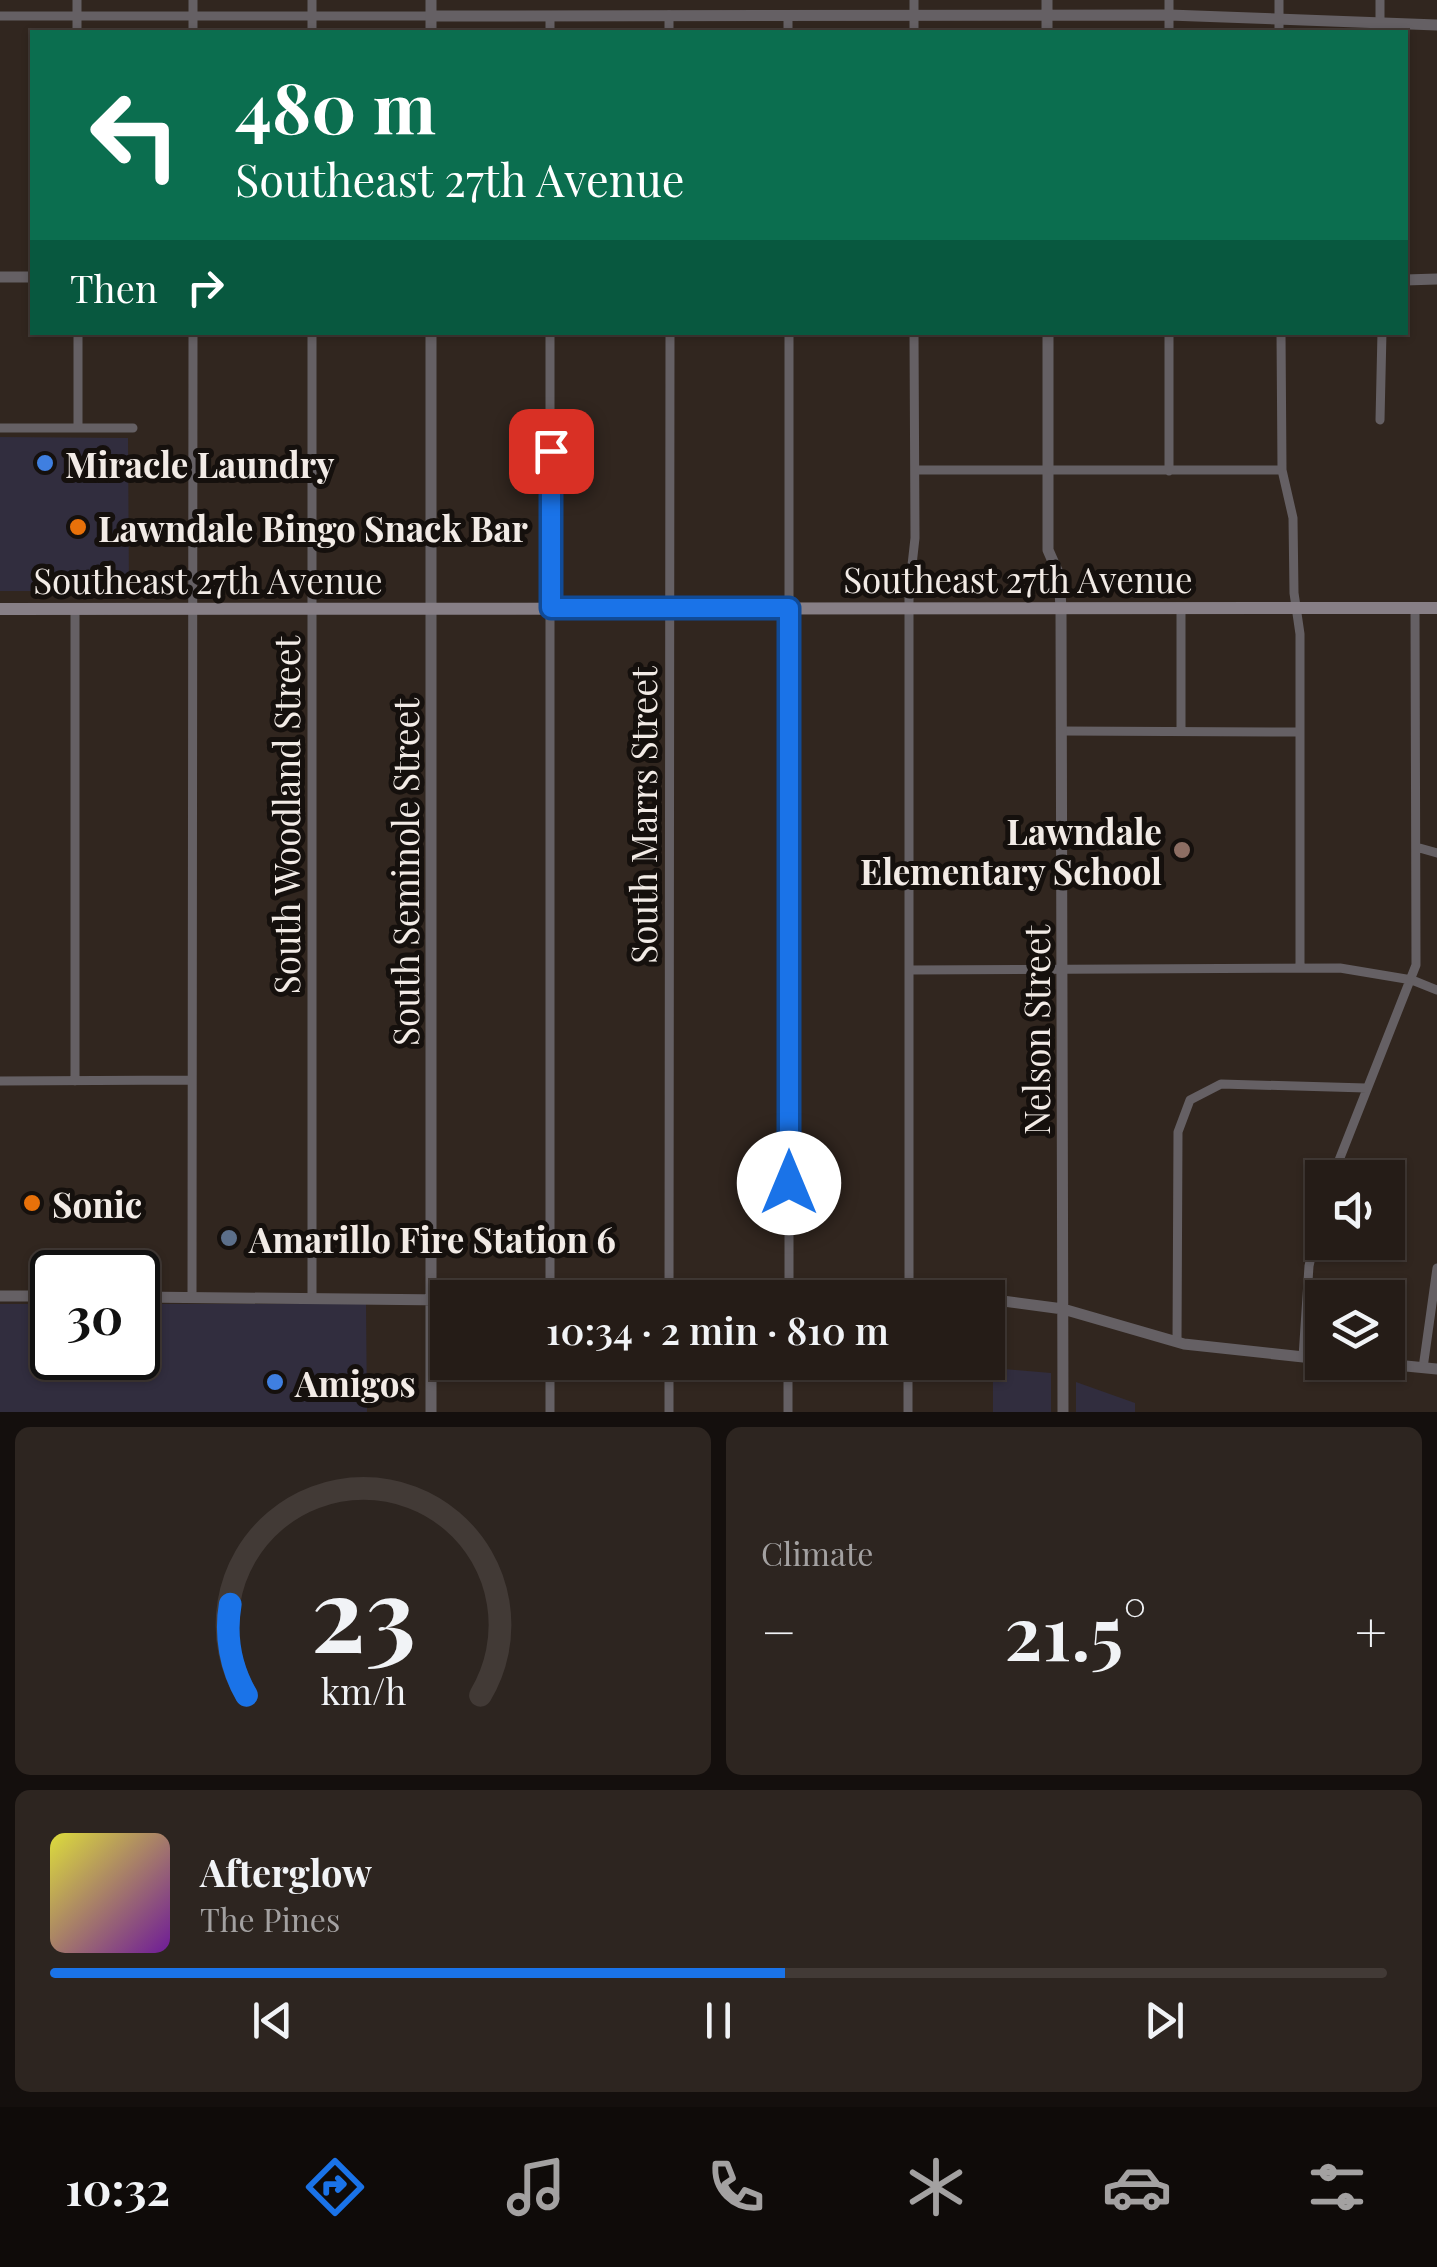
<!DOCTYPE html>
<html lang="en">
<head>
<meta charset="utf-8">
<style>
	body { margin:0; font-family:"Playfair Display",serif; background:#2d2520; color:#f1f3f6; height:100vh; display:flex; flex-direction:column; font-size:38px; white-space:nowrap }
	* { box-sizing:border-box; margin:0 }
	p { font-size:32px; color:#a3a1a1 }
	.icon { flex:none; width:55px; height:55px; fill:none; stroke:currentColor; stroke-width:2; stroke-linecap:round; stroke-linejoin:round }
	.map { position:relative; height:1412px; overflow:hidden }
	.details { display:flex; flex-direction:column; gap:15px; padding:15px; background:#140f0d; flex:1 }
	.details>* { flex:none }
	.banner { position:absolute; left:30px; top:30px; width:1378px; height:305px; border-radius:0px; box-shadow:0 2px 8px #0004,0 0 0 2px #423a36; background:#0b6e4f; color:#fff; overflow:hidden }
	.controls { position:absolute; left:1305px; top:1160px; display:grid; gap:20px }
	.controls a { display:grid; place-items:center; width:100px; height:100px; border-radius:0px; background:#251c17; box-shadow:0 2px 8px #0004,0 0 0 2px #423a36; font-size:50px }
	.speed { position:absolute; left:30px; top:1250px; display:flex; gap:20px; font-size:50px; font-weight:700; text-align:center }
	.speed>* { display:grid; place-content:center; width:130px; height:130px; border-radius:50%; background:#251c17; box-shadow:0 2px 8px #0004,0 0 0 2px #423a36; line-height:1 }
	.speed .limit { border:5px solid #111; border-radius:15px; background:#fff; color:#111 }
	.pin { position:absolute; display:grid; place-items:center; width:85px; height:85px; color:#fff; margin:-42px; border-radius:20px; box-shadow:0 5px 15px #0006 }
	.me { position:absolute; width:110px; margin:-55px; rotate:0deg; stroke-linejoin:round; filter:drop-shadow(0 0 8px #0008) }
	.turn { display:flex; align-items:center; gap:35px; height:210px; padding:0 40px; font-size:45px }
	.turn .icon { width:130px; height:130px; stroke-width:2.5 }
	.turn b { display:block; font-size:70px; line-height:85px }
	.then { display:flex; align-items:center; height:95px; padding:0 40px; background:#0003; gap:20px; font-size:38px }
	.big { font-size:75px; font-weight:600; line-height:1.1 }
	.details .widget { flex:1; display:flex; flex-direction:column; justify-content:center; gap:15px; min-width:0; padding:0 35px; border-radius:15px; background:#2d2520 }
	.details .dial { align-items:center; gap:0 }
	.dial svg { height:260px; overflow:visible; fill:none; stroke:#423a36; stroke-width:7; stroke-linecap:round; text-anchor:middle }
	.dial text { fill:#f1f3f6; stroke:none }
	.song { display:flex; align-items:center; gap:30px }
	.cover { width:120px; height:120px; border-radius:15px; background:linear-gradient(135deg,hsl(60 70% 55%),hsl(280 70% 35%)) }
	.played { height:10px; border-radius:5px; background:linear-gradient(90deg,#1a73e8 55%,#423a36 55%) }
	.keys { display:flex; justify-content:space-around; direction:ltr }
	.heat { display:flex; justify-content:space-between; align-items:center; font-size:55px; direction:ltr }
	.details .tiles { flex:1; display:grid; gap:15px; grid-template-columns:1fr 1fr }
	.widget:last-child { grid-column:span 2 }
	.trip { position:absolute; left:430px; top:1280px; width:575px; height:100px; border-radius:0px; background:#251c17; box-shadow:0 2px 8px #0004,0 0 0 2px #423a36; font-weight:600; line-height:100px; text-align:center }
	.menu { display:flex; height:160px; justify-content:space-around; align-items:center; background:#0f0b09; color:#a3a1a1 }
	.menu .icon { width:70px; height:70px }
	.menu .selected { color:#1a73e8 }
	.menu b { font-size:45px; color:#f1f3f6 }
	.map>svg:first-child { display:block }
	.commercial { fill:#312d3e }
	.lines { fill:none; stroke-linecap:round; stroke-linejoin:round }
	.minor { stroke:#656064; stroke-width:9 }
	.tertiary { stroke:#656064; stroke-width:11 }
	.secondary { stroke:#877f86; stroke-width:12 }
	.route-casing { stroke:#114b97; stroke-width:25 }
	.route { stroke:#1a73e8; stroke-width:18 }
	.shop-dot { fill:#3f7fe0; stroke:#15100d; stroke-width:4 }
	.food-dot { fill:#e8710a; stroke:#15100d; stroke-width:4 }
	.education-dot { fill:#8d6e63; stroke:#15100d; stroke-width:4 }
	.service-dot { fill:#5c6f8a; stroke:#15100d; stroke-width:4 }
	.labels { text-anchor:middle; dominant-baseline:central; stroke-width:10; stroke-linejoin:round; paint-order:stroke }
	.poi-label { font-size:35px; font-weight:bold; fill:#f2ebe6; stroke:#15100d; text-anchor:start }
	.street-label { font-size:35px; fill:#f2ebe6; stroke:#15100d }
</style>
</head>
<body>
<div class="map">
<svg width="1437" height="1412" viewBox="0 0 1437 1412">
	<rect width="100%" height="100%" fill="#31261f"/>
	<path class="commercial" d="M 0,437 L 128,438 L 129,591 L 0,591 Z
		M 0,1304 L 52,1304 L 52,1358 L 138,1358 L 138,1304 L 366,1304 L 367,1412 L 0,1412 Z
		M 993,1368 L 1051,1373 L 1051,1412 L 993,1412 Z
		M 1076,1382 L 1135,1403 L 1135,1412 L 1076,1412 Z"/>
	<g class="lines">
		<path class="minor" d="M 77,0 L 77,32
			M 193,0 L 193,32
			M 312,0 L 312,32
			M 914,0 L 914,32
			M 1169,0 L 1169,32
			M 1279,0 L 1279,32
			M 1380,0 L 1380,32
			M 669,15 L 669,32
			M 788,15 L 788,32
			M 0,16 L 431,16
			M 550,16 L 550,32
			M 78,332 L 78,428
			M 1281,332 L 1282,470 L 1293,518 L 1294,593 L 1300,634 L 1300,967
			M 1380,420 L 1382,332
			M 0,428 L 133,428
			M 915,470 L 1282,470
			M 1169,471 L 1169,332
			M 75,609 L 75,1081
			M 1062,731 L 1299,732
			M 1181,731 L 1181,608
			M 1416,847 L 1437,853
			M 910,970 L 1340,968 L 1412,980 L 1437,990
			M 0,1081 L 192,1080
			M 1332,1178 L 1416,965 L 1415,608
			M 192,1297 L 193,332
			M 312,1298 L 312,332
			M 550,1298 L 550,332
			M 669,1298 L 670,332
			M 789,1298 L 789,332
			M 909,1298 L 909,592 L 915,538 L 914,332
			M 1177,1342 L 1178,1132 L 1190,1100 L 1221,1084 L 1366,1088
			M 1303,1357 L 1309,1266 L 1322,1209
			M 550,1362 L 550,1412
			M 1423,1368 L 1437,1268
			M 669,1412 L 669,1362
			M 788,1412 L 788,1362
			M 908,1412 L 908,1362"/>
		<path class="tertiary" d="M 431,0 L 431,32
			M 1047,0 L 1047,32
			M 431,16 L 1169,15 L 1437,25
			M 0,277 L 32,277
			M 1405,280 L 1437,279
			M 1048,332 L 1048,550 L 1059,575 L 1061,608 L 1063,1412
			M 0,1296 L 52,1296
			M 138,1297 L 448,1300
			M 988,1299 L 1063,1309 L 1184,1344 L 1322,1359
			M 1365,1362 L 1437,1369
			M 431,1412 L 431,332"/>
		<path class="secondary" d="M 0,609 L 1437,608"/>
	</g>
	<g class="lines">
		<defs>
			<path id="route" d="M 551,451 L 551,608 L 789,608 L 789,1183"/>
		</defs>
		<use href="#route" class="route-casing"/>
		<use href="#route" class="route"/>
	</g>
	<g class="shop-dot">
		<circle cx="45" cy="463" r="10"/>
		<circle cx="275" cy="1382" r="10"/>
	</g>
	<g class="food-dot">
		<circle cx="78" cy="527" r="10"/>
		<circle cx="32" cy="1203" r="10"/>
	</g>
	<circle class="education-dot" cx="1182" cy="850" r="10"/>
	<circle class="service-dot" cx="229" cy="1238" r="10"/>
	<g class="labels">
		<g class="poi-label">
			<text x="65" y="463">Miracle Laundry</text>
			<text x="98" y="527">Lawndale Bingo Snack Bar</text>
			<text x="1162" y="830" text-anchor="end">Lawndale<tspan x="1162" dy="40">Elementary School</tspan></text>
			<text x="52" y="1203">Sonic</text>
			<text x="249" y="1238">Amarillo Fire Station 6</text>
			<text x="295" y="1382">Amigos</text>
		</g>
		<g class="street-label">
			<text x="1018" y="578">Southeast 27th Avenue</text>
			<text x="208" y="579">Southeast 27th Avenue</text>
			<text transform="translate(285 815) rotate(-90)">South Woodland Street</text>
			<text transform="translate(642 815) rotate(-90)">South Marrs Street</text>
			<text transform="translate(404 872) rotate(-90)">South Seminole Street</text>
			<text transform="translate(1035 1030) rotate(-90)">Nelson Street</text>
		</g>
	</g>
</svg>
<div class="controls">
<a><svg class="icon" aria-label="sound" viewBox="0 0 24 24"><path d="M4 9h4l5-4v14l-5-4H4zM17 9q2 3 0 6"/></svg></a>
<a><svg class="icon" aria-label="layers" viewBox="0 0 24 24"><path d="M12 4l9 5-9 5-9-5zM3 14l9 5 9-5"/></svg></a>
</div>
<div class="speed"><div class="limit">30</div></div>
<div class="pin" style="left:551px;top:451px;background:#d93025"><svg class="icon" aria-label="arrive" viewBox="0 0 24 24"><path d="M6 21V4h12l-3 4 3 4H6"/></svg></div>
<svg class="me" style="left:789px;top:1183px" viewBox="-20 -20 40 40"><circle r="19" fill="#fff"/><path d="M0-13L10 11 0 6-10 11z" fill="#1a73e8"/></svg>
<div class="trip">10:34 · 2 min · 810 m</div>
<div class="banner">
<div class="turn"><svg class="icon" aria-label="left" viewBox="0 0 24 24"><path d="M17 20v-9H6M10 6l-5 5 5 5"/></svg><div><b>480 m</b>Southeast 27th Avenue</div></div>
<div class="then">Then<svg class="icon" aria-label="right" viewBox="0 0 24 24"><path d="M7 20v-9h11M14 6l5 5-5 5"/></svg></div>
</div>
</div>
<section class="details">
<div class="tiles">
<div class="widget dial"><svg viewBox="0 0 100 80">
<path d="M14 69A42 42 0 1 1 86 69"/>
<path d="M14 69A42 42 0 0 1 9 41" stroke="#1a73e8"/>
<text x="50" y="56" font-size="32" font-weight="700">23</text>
<text x="50" y="72" font-size="11">km/h</text>
</svg></div>
<div class="widget"><p>Climate</p>
<div class="heat"><a>−</a><b class="big">21.5°</b><a>+</a></div>
</div>
<div class="widget">
<div class="song"><i class="cover"></i><div><b>Afterglow</b><p>The Pines</p></div></div>
<div class="played"></div>
<div class="keys"><svg class="icon" aria-label="previous" viewBox="0 0 24 24"><path d="M18 5L8 12l10 7zM5 5v14"/></svg><svg class="icon" aria-label="pause" viewBox="0 0 24 24"><path d="M8 5v14M16 5v14"/></svg><svg class="icon" aria-label="next" viewBox="0 0 24 24"><path d="M6 5l10 7-10 7zM19 5v14"/></svg></div>
</div>
</div>
</section>
<nav class="menu">
<b>10:32</b>
<svg class="icon selected" aria-label="directions" viewBox="0 0 24 24"><path d="M12 3l9 9-9 9-9-9zM9 14v-3h6M13 9l2 2-2 2"/></svg>
<svg class="icon" aria-label="music" viewBox="0 0 24 24"><path d="M9 18V5l10-2v13"/><circle cx="6" cy="18" r="3"/><circle cx="16" cy="16" r="3"/></svg>
<svg class="icon" aria-label="phone" viewBox="0 0 24 24"><path d="M5 4h4l2 5-3 2q2 4 5 5l2-3 5 2v4C11 20 4 13 5 4z"/></svg>
<svg class="icon" aria-label="climate" viewBox="0 0 24 24"><path d="M12 3v18M4 7l16 10M4 17L20 7"/></svg>
<svg class="icon" aria-label="car" viewBox="0 0 24 24"><path d="M5 17H2v-5l4-1 3-4h7l3 4 3 1v5h-3M9 17h6M6 11h13"/><circle cx="7" cy="17" r="2"/><circle cx="17" cy="17" r="2"/></svg>
<svg class="icon" aria-label="filters" viewBox="0 0 24 24"><path d="M4 7h16M4 17h16"/><circle cx="9" cy="7" r="2"/><circle cx="15" cy="17" r="2"/></svg>
</nav>
</body>
</html>
